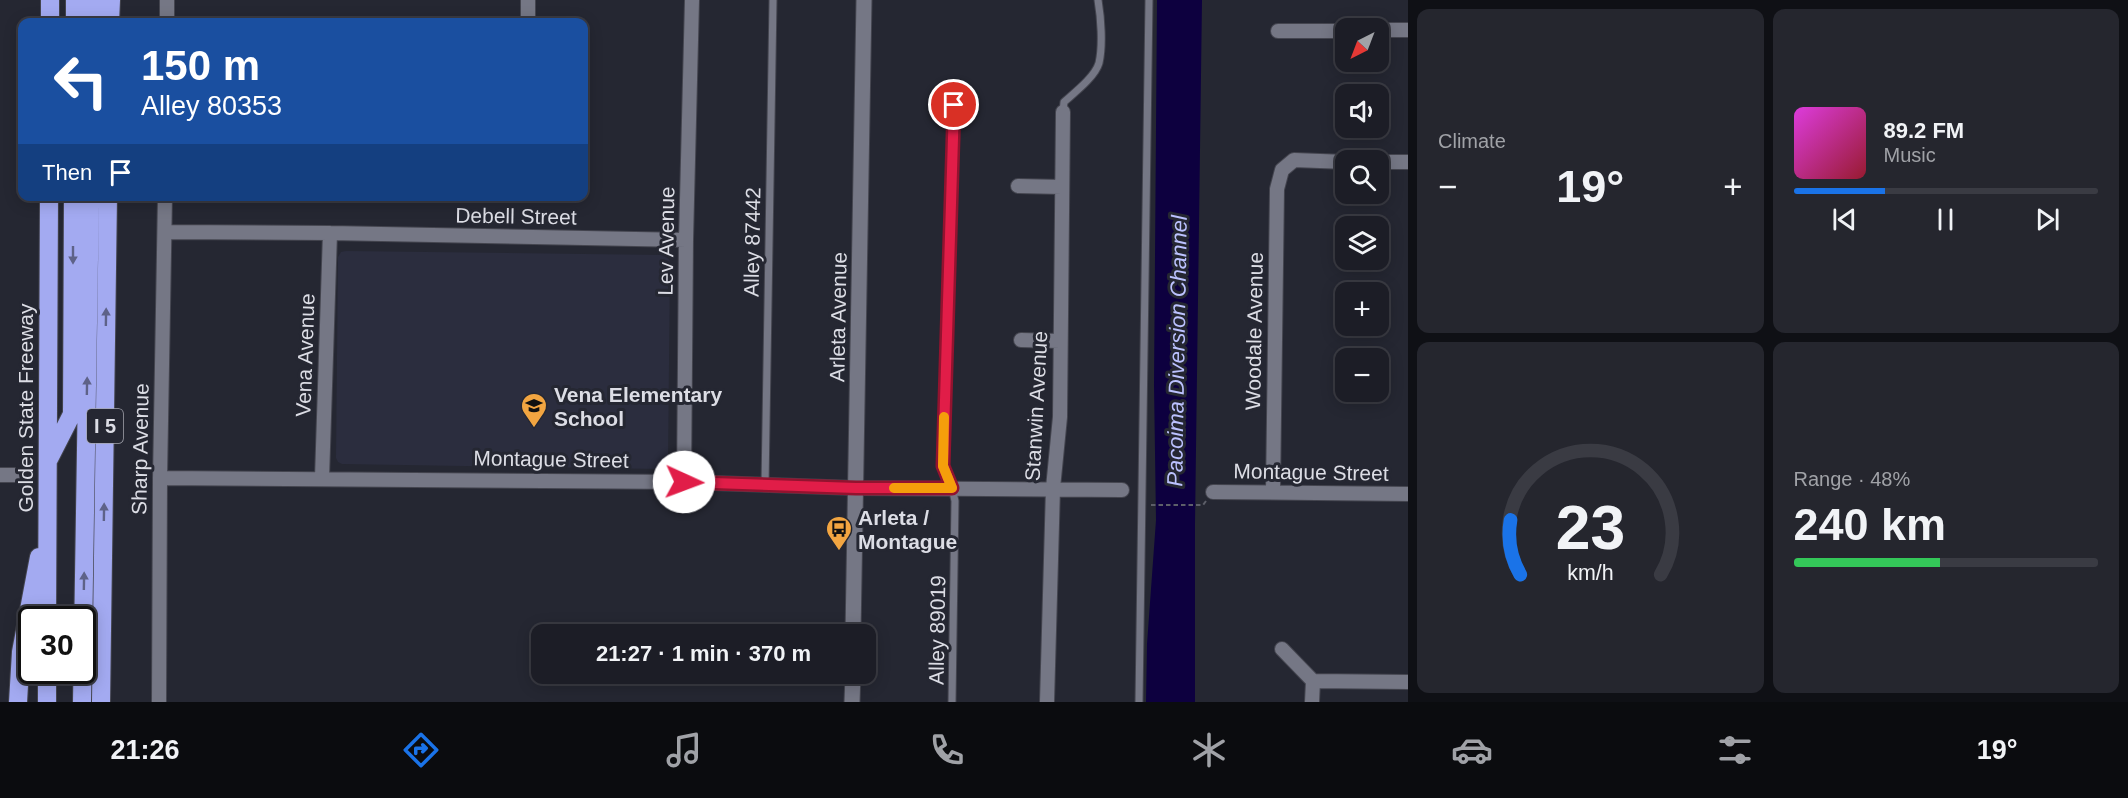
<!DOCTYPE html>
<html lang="en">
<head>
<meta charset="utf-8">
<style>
	body { margin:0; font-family:Helvetica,sans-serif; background:#25262e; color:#f1f3f6; height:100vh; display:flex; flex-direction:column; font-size:22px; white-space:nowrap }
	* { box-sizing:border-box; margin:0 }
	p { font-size:20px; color:#a0a2a7 }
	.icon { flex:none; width:33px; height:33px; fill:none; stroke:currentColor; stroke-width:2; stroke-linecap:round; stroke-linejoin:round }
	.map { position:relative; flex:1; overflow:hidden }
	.panel { display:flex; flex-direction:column; gap:9px; padding:9px; background:#0f1015; width:720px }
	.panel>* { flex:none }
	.hud { position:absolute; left:18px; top:18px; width:570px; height:183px; border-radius:12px; box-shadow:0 3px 15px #0003,0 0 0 2px #3a3b43; background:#1a4fa0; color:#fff; overflow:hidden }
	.needle { width:39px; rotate:222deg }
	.buttons { position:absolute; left:1335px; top:18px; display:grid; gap:12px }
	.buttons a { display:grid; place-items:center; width:54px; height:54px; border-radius:12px; background:#1c1d26; box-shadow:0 3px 15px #0003,0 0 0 2px #3a3b43; font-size:30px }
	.speed { position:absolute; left:18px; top:606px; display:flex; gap:12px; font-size:30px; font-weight:700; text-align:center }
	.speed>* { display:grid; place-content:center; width:78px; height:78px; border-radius:50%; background:#1c1d26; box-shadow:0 3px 15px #0003,0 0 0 2px #3a3b43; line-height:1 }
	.speed .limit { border:3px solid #111; border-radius:9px; background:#fff; color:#111 }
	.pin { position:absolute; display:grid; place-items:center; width:51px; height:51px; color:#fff; margin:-26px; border:3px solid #fff; border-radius:50%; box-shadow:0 2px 6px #0007 }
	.me { position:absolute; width:66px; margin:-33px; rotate:92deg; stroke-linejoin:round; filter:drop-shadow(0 0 4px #0008) }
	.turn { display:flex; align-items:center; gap:21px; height:126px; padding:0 24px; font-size:27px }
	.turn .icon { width:78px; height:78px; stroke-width:2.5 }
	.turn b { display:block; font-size:42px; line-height:51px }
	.then { display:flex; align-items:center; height:57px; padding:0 24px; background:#0003; gap:12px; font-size:22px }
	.big { font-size:45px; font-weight:700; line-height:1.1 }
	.panel .card { flex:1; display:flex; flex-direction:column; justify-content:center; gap:9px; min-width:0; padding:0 21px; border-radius:12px; background:#25262e }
	.panel .dial { align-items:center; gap:0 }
	.dial svg { height:156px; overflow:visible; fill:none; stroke:#3a3b43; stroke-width:7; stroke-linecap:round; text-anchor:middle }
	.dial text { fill:#f1f3f6; stroke:none }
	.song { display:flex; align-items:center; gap:18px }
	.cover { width:72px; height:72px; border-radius:9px; background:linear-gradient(135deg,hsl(300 70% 55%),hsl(350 70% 35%)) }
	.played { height:6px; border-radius:3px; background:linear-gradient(90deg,#1a73e8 30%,#3a3b43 30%) }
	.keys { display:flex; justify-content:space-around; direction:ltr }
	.heat { display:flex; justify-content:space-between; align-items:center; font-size:33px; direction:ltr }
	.charge { height:9px; border-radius:4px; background:linear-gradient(90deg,#34c759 48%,#3a3b43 0) }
	.panel .tiles { flex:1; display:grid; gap:9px; grid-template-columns:repeat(2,1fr) }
	.trip { position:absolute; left:531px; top:624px; width:345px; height:60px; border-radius:12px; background:#1c1d26; box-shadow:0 3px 15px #0003,0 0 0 2px #3a3b43; font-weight:700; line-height:60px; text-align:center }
	.tabs { display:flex; height:96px; justify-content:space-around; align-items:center; background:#0b0c0f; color:#a0a2a7 }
	.tabs .icon { width:42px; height:42px }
	.tabs .current { color:#1a73e8 }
	.tabs b { font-size:27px; color:#f1f3f6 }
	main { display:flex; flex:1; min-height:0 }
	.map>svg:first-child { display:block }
	.built { fill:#2b2d3e }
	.water { fill:#0d003f }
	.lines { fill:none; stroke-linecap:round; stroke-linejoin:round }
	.service-casing { stroke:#44454f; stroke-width:9 }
	.minor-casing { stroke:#44454f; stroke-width:16 }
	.secondary-casing { stroke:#44454f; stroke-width:17 }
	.motorway-casing { stroke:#44454f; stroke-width:20 }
	.path { stroke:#5d5f69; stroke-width:2; stroke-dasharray:4.5 3; stroke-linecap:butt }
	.service { stroke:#757785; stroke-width:7 }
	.minor { stroke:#757785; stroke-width:14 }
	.secondary { stroke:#757785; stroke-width:15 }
	.motorway { stroke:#a3aaf1; stroke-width:18 }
	.oneway { fill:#5e6288 }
	.route-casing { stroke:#92132f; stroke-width:15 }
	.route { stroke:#e11d48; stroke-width:10 }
	.slow { stroke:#f59e0b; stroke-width:10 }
	.labels { text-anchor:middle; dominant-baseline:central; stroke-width:6; stroke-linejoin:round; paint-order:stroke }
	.shield { fill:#252732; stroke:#a5a6af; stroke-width:1.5 }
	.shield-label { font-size:20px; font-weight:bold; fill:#dcdde5 }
	.street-label { font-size:21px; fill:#dcdde5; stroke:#252732 }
	.poi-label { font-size:21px; font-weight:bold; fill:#dcdde5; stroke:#252732; text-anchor:start }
	.water-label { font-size:22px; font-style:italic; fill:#bcc2ff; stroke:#252732 }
</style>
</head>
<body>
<main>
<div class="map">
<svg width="1408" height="702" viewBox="0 0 1408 702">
	<rect width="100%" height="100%" fill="#252732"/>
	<path class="built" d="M 346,251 L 663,255 L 667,257 L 670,261 L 668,464 L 660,469 L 342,464 L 338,462 L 336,458 L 338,257 L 341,252 Z"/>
	<path class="water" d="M 1157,0 L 1202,0 L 1195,524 L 1195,702 L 1146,702 L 1147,644 L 1156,520 L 1154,385 Z"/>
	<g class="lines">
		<defs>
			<path id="service" d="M 1063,112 L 1064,102 C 1074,93 1095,77 1099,63 C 1103,45 1101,18 1098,0
				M 765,485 L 773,0
				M 952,702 L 955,501 L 952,488 L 943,466 L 954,105
				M 1139,702 L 1149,0"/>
			<path id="minor" d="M 528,0 L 528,22
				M 167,22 L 167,0
				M 1378,30 L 1408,30
				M 1278,31 L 1346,31
				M 1378,162 L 1408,162
				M 1018,186 L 1062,187
				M 165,232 L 330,233 L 686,240
				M 1021,340 L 1060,341
				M 0,475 L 16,475
				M 160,478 L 684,482 L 856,488 L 1122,490
				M 322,478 L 330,233
				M 684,482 L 686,240 L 692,0
				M 1213,492 L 1408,494
				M 1273,492 L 1277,189 L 1282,170 L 1294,160 L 1346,162
				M 1282,649 L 1313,681
				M 1313,681 L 1408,682
				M 159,702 L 160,478 L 165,196
				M 1047,702 L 1053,488 L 1060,417 L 1063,112
				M 1312,702 L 1313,681"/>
			<path id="secondary" d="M 853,634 L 864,0
				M 852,702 L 853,674"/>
			<path id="motorway" d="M 50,22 L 50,0
				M 75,22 L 75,0
				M 93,22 L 93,0
				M 110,22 L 111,0
				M 49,459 L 72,414 L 73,196
				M 47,620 L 49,196
				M 47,670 L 47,702
				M 18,702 L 21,652 L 39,557
				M 82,702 L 90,196
				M 101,702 L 108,196"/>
		</defs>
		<use href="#service" class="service-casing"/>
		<use href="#minor" class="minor-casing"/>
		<use href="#secondary" class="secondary-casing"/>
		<use href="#motorway" class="motorway-casing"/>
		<path class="path" d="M 1151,505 L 1203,505 L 1206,501"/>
		<use href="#service" class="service"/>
		<use href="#minor" class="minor"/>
		<use href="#secondary" class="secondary"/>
		<use href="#motorway" class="motorway"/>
	</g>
	<defs><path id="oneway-solid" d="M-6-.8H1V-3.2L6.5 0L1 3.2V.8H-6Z" transform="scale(1.5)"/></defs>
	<g class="oneway">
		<use href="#oneway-solid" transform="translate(73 255) rotate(90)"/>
		<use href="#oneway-solid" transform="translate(106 317) rotate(-89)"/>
		<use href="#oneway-solid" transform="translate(87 386) rotate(-89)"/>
		<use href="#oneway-solid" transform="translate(104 512) rotate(-89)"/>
		<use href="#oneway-solid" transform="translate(84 581) rotate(-89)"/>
	</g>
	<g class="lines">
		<defs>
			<path id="route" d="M 684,482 L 856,488 L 952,488 L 943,466 L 954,105"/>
		</defs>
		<use href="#route" class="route-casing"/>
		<use href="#route" class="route"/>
		<path class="slow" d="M 894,488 L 952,488 L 943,466 L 944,417"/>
	</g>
	<defs>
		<symbol id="school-pin" viewBox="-11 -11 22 30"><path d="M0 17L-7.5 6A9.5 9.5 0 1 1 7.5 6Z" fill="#f2a541" stroke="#252732"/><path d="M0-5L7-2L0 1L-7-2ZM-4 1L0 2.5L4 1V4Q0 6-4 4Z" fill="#111"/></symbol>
		<symbol id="bus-pin" viewBox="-11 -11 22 30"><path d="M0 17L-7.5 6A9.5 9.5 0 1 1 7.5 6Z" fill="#f2a541" stroke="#252732"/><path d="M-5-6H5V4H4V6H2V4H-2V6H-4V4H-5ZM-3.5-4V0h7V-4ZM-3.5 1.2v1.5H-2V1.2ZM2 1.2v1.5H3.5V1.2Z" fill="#111"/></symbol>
	</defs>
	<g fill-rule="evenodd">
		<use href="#school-pin" x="519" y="391" width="30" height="40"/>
		<use href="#bus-pin" x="824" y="514" width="30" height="40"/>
	</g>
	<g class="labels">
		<rect class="shield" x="87" y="409" width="36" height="34" rx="4.5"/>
		<g class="shield-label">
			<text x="105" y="426">I 5</text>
		</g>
		<g class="street-label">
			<text transform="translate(516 216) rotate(1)">Debell Street</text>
			<text transform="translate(666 241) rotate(-89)">Lev Avenue</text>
			<text transform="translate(752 242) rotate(-89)">Alley 87442</text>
			<text transform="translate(838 317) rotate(-89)">Arleta Avenue</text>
			<text transform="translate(1254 331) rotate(-89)">Woodale Avenue</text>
			<text transform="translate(305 355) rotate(-88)">Vena Avenue</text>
			<text transform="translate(1036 406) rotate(-87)">Stanwin Avenue</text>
			<text transform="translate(25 408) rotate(-90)">Golden State Freeway</text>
			<text transform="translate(140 449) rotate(-89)">Sharp Avenue</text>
			<text transform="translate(551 459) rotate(1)">Montague Street</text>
			<text transform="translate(1311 472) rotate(1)">Montague Street</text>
			<text transform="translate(937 630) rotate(-89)">Alley 89019</text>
		</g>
		<g class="poi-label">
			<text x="554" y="394">Vena Elementary<tspan x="554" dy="24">School</tspan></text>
			<text x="858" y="517">Arleta /<tspan x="858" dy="24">Montague</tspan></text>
		</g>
		<g class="water-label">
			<text transform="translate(1177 351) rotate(-89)">Pacoima Diversion Channel</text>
		</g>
	</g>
</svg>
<div class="buttons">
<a><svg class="needle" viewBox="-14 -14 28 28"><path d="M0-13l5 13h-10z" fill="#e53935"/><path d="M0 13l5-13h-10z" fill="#a0a2a7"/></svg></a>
<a><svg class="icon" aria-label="sound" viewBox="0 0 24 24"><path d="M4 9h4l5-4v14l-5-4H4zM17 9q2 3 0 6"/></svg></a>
<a><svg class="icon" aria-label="search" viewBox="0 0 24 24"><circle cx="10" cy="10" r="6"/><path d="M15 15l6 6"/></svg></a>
<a><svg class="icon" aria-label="layers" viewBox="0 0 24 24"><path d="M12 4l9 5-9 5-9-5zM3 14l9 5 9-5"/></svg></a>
<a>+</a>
<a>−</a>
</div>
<div class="speed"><div class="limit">30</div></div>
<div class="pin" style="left:954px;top:105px;background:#d93025"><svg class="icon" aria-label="arrive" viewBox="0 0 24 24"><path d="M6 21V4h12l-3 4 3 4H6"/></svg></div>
<svg class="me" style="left:684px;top:482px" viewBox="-20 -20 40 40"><circle r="19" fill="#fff"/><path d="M0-13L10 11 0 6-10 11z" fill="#e11d48"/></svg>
<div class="trip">21:27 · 1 min · 370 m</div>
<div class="hud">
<div class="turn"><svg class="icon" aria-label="left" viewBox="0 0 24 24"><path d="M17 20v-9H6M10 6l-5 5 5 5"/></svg><div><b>150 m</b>Alley 80353</div></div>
<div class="then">Then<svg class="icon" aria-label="arrive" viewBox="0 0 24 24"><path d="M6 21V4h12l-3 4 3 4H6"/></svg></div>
</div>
</div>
<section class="panel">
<div class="tiles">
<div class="card"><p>Climate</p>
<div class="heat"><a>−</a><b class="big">19°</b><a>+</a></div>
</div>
<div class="card">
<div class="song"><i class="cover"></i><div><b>89.2 FM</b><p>Music</p></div></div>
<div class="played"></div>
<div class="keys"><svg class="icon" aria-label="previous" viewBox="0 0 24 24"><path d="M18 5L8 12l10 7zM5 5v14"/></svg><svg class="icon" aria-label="pause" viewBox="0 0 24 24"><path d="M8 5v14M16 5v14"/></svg><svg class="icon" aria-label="next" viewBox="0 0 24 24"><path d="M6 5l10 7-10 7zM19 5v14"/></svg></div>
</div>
<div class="card dial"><svg viewBox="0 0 100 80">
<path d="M14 69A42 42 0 1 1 86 69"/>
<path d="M14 69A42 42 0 0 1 9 41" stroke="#1a73e8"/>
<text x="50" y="56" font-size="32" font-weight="700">23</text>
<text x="50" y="72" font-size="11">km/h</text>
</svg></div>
<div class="card"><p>Range · 48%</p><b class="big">240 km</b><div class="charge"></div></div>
</div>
</section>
</main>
<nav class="tabs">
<b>21:26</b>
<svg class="icon current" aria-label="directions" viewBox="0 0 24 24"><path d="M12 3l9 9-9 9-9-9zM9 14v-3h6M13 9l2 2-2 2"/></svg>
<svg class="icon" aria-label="music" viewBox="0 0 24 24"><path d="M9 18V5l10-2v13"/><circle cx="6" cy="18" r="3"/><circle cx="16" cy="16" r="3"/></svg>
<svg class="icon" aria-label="phone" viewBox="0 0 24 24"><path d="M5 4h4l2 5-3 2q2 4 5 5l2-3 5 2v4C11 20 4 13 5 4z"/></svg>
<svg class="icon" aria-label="climate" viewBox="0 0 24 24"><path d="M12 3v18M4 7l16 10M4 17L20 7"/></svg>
<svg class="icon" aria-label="car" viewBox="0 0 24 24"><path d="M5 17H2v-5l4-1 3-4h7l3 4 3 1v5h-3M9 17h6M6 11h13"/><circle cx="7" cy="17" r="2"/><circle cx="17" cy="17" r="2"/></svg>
<svg class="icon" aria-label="filters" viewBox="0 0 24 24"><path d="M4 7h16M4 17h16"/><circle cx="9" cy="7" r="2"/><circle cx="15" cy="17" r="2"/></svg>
<b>19°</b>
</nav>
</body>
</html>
